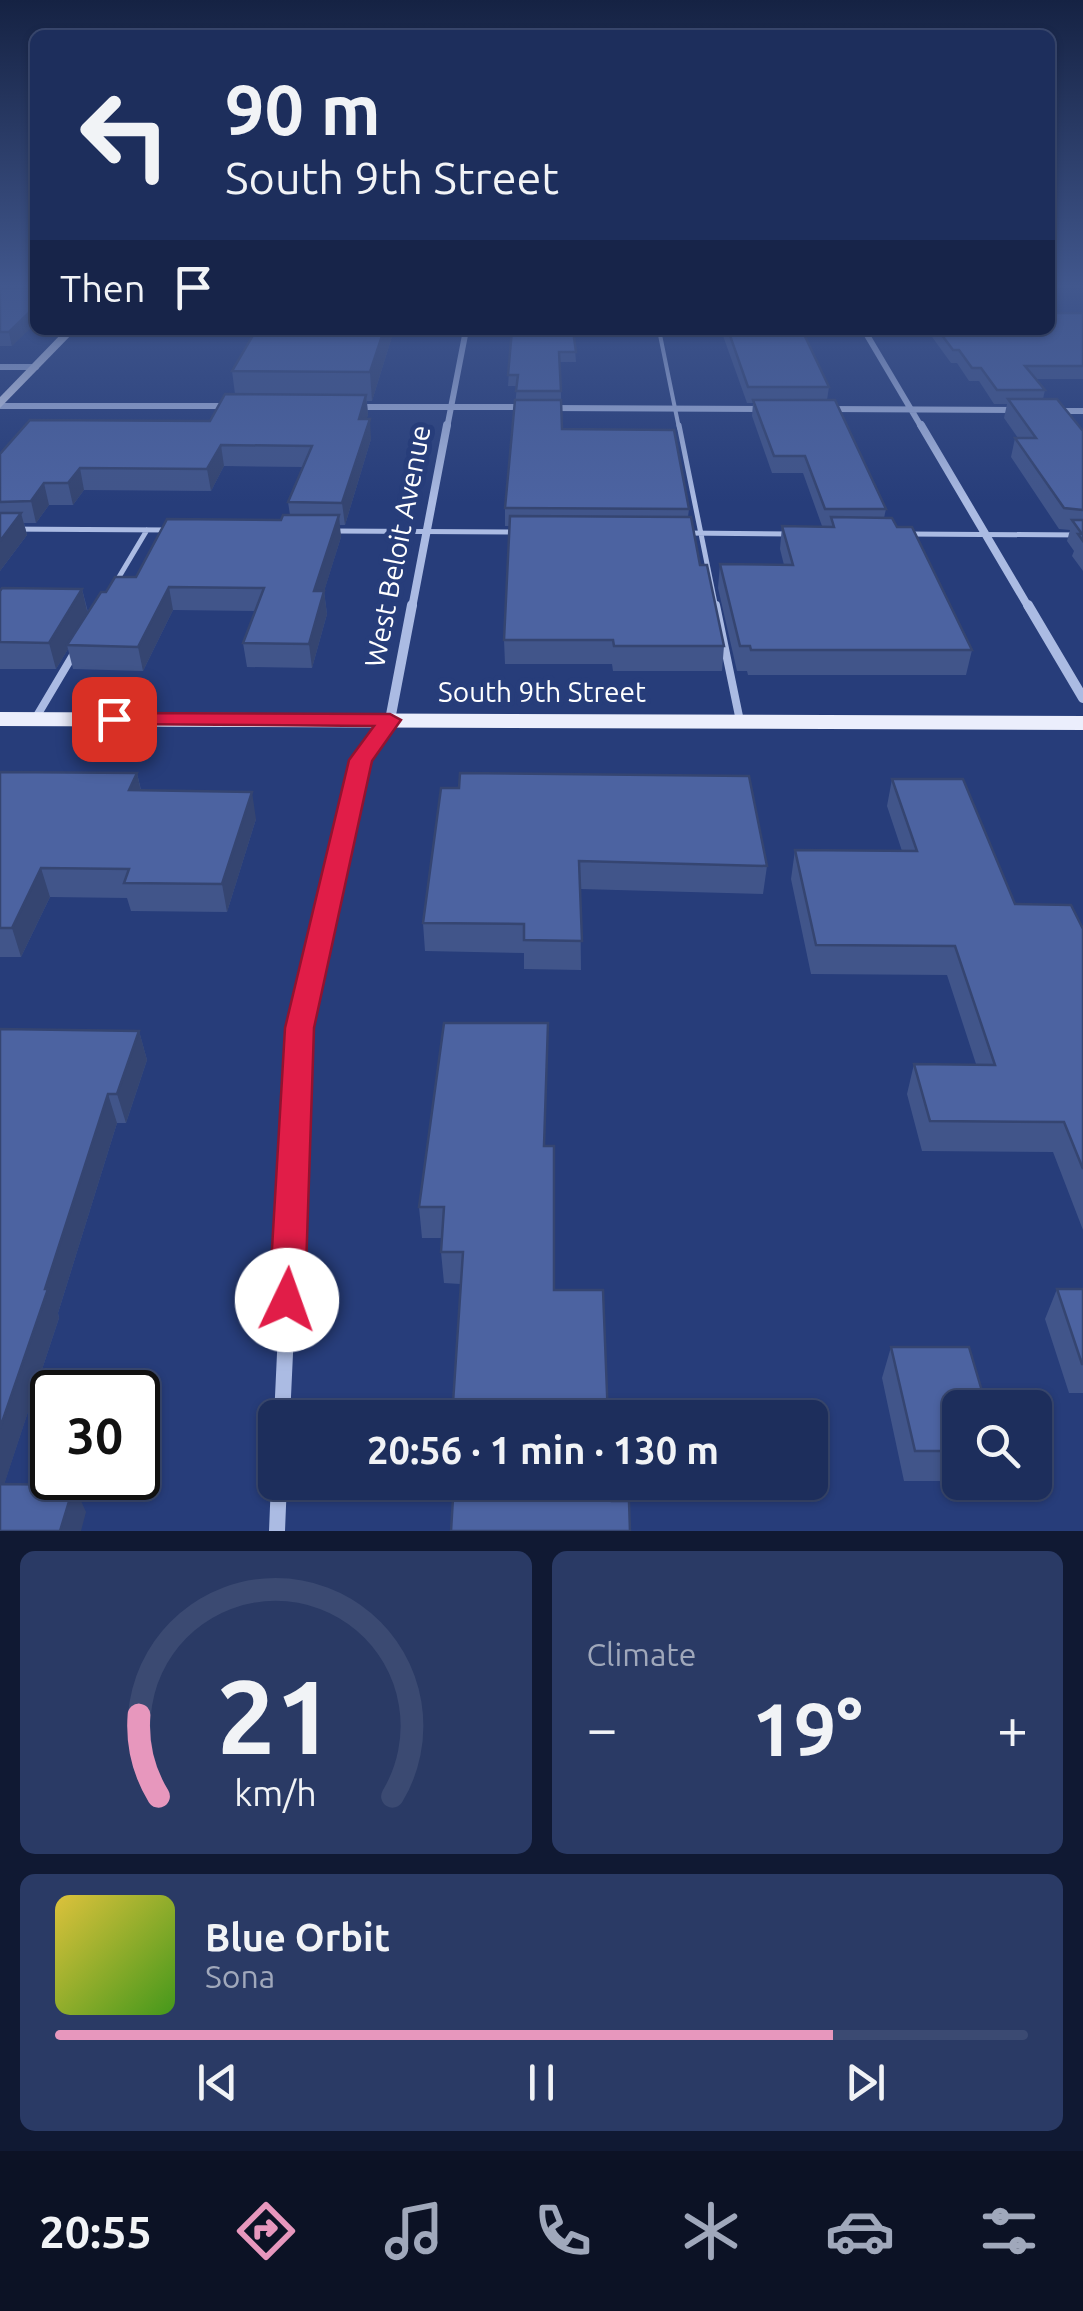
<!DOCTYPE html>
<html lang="en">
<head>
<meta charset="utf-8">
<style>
	body { margin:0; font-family:Ubuntu,sans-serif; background:#2a3a65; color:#f1f3f6; height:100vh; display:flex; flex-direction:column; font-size:38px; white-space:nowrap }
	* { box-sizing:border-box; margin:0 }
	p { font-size:32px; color:#a0a8bb }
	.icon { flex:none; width:55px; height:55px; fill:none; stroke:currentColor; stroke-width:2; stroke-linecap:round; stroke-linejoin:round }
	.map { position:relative; height:1531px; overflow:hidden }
	.drawer { display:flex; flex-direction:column; gap:20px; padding:20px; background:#101933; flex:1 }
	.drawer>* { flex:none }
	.guide { position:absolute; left:30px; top:30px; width:1025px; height:305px; border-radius:15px; box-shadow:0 2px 8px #0004,0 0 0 2px #3b4a72; background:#1d2e5c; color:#f1f3f6; overflow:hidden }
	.fabs { position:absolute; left:942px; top:1390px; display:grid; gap:20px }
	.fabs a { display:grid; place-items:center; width:110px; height:110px; border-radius:15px; background:#1d2e5c; box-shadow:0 2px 8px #0004,0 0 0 2px #3b4a72; font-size:50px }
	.speed { position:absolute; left:30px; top:1370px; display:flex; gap:20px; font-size:50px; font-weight:700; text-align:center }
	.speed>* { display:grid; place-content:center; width:130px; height:130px; border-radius:50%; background:#1d2e5c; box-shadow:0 2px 8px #0004,0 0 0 2px #3b4a72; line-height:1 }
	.speed .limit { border:5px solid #111; border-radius:15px; background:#fff; color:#111 }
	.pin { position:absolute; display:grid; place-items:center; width:85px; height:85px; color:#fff; margin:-42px; border-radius:20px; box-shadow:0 5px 15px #0006 }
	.me { position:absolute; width:110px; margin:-55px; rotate:3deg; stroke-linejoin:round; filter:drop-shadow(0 0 8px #0008) }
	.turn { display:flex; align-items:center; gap:35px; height:210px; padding:0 30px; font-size:45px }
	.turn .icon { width:130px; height:130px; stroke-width:2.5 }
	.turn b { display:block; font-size:70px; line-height:85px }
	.then { display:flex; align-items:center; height:95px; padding:0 30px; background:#0003; gap:20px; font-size:38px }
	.big { font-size:75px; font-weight:700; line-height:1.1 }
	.drawer .widget { flex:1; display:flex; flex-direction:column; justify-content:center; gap:15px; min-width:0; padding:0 35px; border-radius:15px; background:#2a3a65 }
	.drawer .dial { align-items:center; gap:0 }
	.dial svg { height:260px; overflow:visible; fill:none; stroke:#3b4a72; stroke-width:7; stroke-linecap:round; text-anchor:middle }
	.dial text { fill:#f1f3f6; stroke:none }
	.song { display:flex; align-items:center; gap:30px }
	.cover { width:120px; height:120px; border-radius:15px; background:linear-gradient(135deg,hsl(50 70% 55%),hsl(100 70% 35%)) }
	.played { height:10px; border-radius:5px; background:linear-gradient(90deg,#e797bd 80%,#3b4a72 80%) }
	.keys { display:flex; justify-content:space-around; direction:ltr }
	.heat { display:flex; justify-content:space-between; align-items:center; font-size:55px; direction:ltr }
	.drawer .tiles { flex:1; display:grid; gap:20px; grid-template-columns:1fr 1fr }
	.widget:last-child { grid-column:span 2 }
	.trip { position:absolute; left:258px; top:1400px; width:570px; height:100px; border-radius:15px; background:#1d2e5c; box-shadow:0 2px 8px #0004,0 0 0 2px #3b4a72; font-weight:700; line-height:100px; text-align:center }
	.dock { display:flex; height:160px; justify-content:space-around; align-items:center; background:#0c1225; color:#a0a8bb }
	.dock .icon { width:70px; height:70px }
	.dock .active { color:#e797bd }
	.dock b { font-size:45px; color:#f1f3f6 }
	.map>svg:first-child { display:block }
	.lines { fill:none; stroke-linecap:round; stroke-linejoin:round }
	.lane-far2 { stroke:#abbbe3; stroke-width:4 }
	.lane-far1 { stroke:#abbbe3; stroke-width:5 }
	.lane { stroke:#abbbe3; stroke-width:8 }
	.street-far4 { stroke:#abbbe3; stroke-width:6 }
	.street-far3 { stroke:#abbbe3; stroke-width:8 }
	.street-far2 { stroke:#abbbe3; stroke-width:10 }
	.street-far1 { stroke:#abbbe3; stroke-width:12 }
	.street { stroke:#abbbe3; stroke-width:16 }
	.secondary { fill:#d4dcf4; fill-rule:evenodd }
	.primary { fill:#ebeefc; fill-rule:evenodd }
	.wall { fill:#41558a }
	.shaded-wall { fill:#354571 }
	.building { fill:#4c63a1; stroke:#354571; stroke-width:2.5 }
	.route { fill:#e11d48; stroke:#92132f; stroke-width:2.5 }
	.labels { text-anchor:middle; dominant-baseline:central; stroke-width:10; stroke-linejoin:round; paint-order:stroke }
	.street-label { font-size:28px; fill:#fff; stroke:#273d7a }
</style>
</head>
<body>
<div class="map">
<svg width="1083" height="1531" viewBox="0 0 1083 1531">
	<rect width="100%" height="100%" fill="#273d7a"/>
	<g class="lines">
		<path class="lane-far2" d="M 659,330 L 679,428"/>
		<path class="lane-far1" d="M 679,425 L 716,608
			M 0,529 L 170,530
			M 334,531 L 515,532
			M 684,533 L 790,534
			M 909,534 L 1083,535
			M 116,582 L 147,530"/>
		<path class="lane" d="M 716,605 L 740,721
			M 35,719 L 76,650"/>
		<path class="street-far4" d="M 864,330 L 922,428
			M 0,367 L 36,367
			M 0,406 L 232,406
			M 354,407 L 527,407
			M 549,408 L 762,409
			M 829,409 L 1017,410
			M 1054,411 L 1083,411
			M 447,428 L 466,330"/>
		<path class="street-far3" d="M 921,425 L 1029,608
			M 412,608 L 447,425"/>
		<path class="street-far2" d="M 1028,605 L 1083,698
			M 343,840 L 361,761 L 390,720 L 412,605"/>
		<path class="street-far1" d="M 295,1142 L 300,1028 L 343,838"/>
		<path class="street" d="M 282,1418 L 295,1139
			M 277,1531 L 279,1482"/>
		<path class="secondary" d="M 65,330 L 76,330 L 0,408 L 0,397 Z"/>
		<path class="primary" d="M 0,712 L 1083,716 L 1083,730 L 0,726 Z"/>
	</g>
	<path class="wall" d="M 0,288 L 12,346 L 0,346 Z
		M 1083,313 L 1083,379 L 1035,379 L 1045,390 L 1043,399 L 1083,431 L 1083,571 L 1072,556 L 1074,551 L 1067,541 L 1070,530 L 1059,529 L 1011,457 L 1015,438 L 1018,438 L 1004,418 L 1007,404 L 994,404 L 979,381 L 969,381 L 957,363 L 951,363 L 927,330 L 1050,330 Z
		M 394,330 L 372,401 L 367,401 L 368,415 L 366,419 L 371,439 L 345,525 L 339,525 L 341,537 L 324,591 L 327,614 L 312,668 L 247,667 L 243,643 L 255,611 L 173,610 L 143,671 L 73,669 L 68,649 L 56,669 L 0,669 L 0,591 L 82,589 L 88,612 L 106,592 L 136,577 L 281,520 L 290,515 L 288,502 L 303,467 L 224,466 L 211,491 L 84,490 L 73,505 L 49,505 L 36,523 L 24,523 L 27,535 L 0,571 L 0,454 L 210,421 L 235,394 L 232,371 Z
		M 512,330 L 607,330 L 582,331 L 582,336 L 574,336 L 576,362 L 560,362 L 562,429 L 689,509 L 688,517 L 700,565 L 724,646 L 722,671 L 613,671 L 612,664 L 505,664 L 504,640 L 510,526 L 505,526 L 505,508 L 517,386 L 508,386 Z
		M 721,330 L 802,330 L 829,387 L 827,400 L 886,509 L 884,518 L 897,527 L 972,650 L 966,675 L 748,675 L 747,671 L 737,671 L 718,588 L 720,564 L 784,565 L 780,549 L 782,526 L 822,526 L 803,473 L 772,473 L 752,416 L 753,403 L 747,403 Z
		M 0,772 L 137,773 L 141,790 L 256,819 L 227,912 L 131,911 L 127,898 L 50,897 L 21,957 L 0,957 Z
		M 892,779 L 1015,904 L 1083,929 L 1083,1230 L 1053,1152 L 922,1151 L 907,1094 L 914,1064 L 976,1064 L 947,975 L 811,974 L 791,879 L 795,850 L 902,851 L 887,806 Z
		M 441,788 L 767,866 L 763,894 L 580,889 L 581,970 L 524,969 L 524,953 L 425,951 L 423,923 Z
		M 0,1029 L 139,1031 L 147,1060 L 126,1123 L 117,1123 L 58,1313 L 59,1318 L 4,1484 L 86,1512 L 0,1531 Z
		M 545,1146 L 554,1290 L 608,1418 L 460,1284 L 444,1283 L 441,1252 L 442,1238 L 422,1238 L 419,1207 Z
		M 1057,1289 L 1083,1289 L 1083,1393 L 1069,1393 L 1045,1319 Z
		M 891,1347 L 960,1408 L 960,1481 L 904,1481 L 882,1378 Z"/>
	<path class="shaded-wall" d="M 35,307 L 35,324 L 12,346 L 9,332 Z
		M 384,330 L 394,330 L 372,401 L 370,372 Z
		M 366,395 L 368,415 L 360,439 L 359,419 Z
		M 370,419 L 371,439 L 345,525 L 342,503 Z
		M 221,445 L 224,466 L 211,491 L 207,469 Z
		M 80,468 L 84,490 L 73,505 L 68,483 Z
		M 44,483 L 49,505 L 36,523 L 31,501 Z
		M 21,513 L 27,535 L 0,571 L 0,541 Z
		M 339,515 L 341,537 L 317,614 L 314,591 Z
		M 169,587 L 173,610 L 143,671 L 138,647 Z
		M 82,589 L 88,615 L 67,645 L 68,649 L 56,669 L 49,643 Z
		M 324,591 L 327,614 L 312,668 L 309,644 Z
		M 137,773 L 143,801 L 129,790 Z
		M 252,792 L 256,819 L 227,912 L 222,884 Z
		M 41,868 L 50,897 L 21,957 L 12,928 Z
		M 139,1031 L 147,1060 L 126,1123 L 117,1094 Z
		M 108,1094 L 117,1123 L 58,1313 L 59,1318 L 0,1497 L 0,1428 Z
		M 74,1485 L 86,1512 L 81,1531 L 60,1531 Z"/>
	<path class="building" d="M 0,288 L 35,288 L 35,307 L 9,332 L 0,332 Z
		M 1050,313 L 1083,313 L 1083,366 L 1025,366 L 1045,390 L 997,390 L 981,368 L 972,368 L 959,350 L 953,350 L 938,330 L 1050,330 Z
		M 256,330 L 384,330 L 370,372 L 232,371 Z
		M 512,330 L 573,330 L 576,352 L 559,352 L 561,391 L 516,391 L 518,375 L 508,375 Z
		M 728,330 L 802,330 L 829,387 L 748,387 Z
		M 225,394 L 366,395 L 359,419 L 370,419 L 342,503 L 288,502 L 312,446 L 221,445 L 207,469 L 80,468 L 68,483 L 44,483 L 31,501 L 0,502 L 0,454 L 30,420 L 210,421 Z
		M 1008,399 L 1057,399 L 1083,431 L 1083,510 L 1064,508 L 1015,438 L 1036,438 Z
		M 515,400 L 561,400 L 562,429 L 674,430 L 689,509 L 505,508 Z
		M 753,400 L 835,400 L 886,509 L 825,509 L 805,456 L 774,456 Z
		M 0,513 L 21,513 L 0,541 Z
		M 283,515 L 339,515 L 314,591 L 324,591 L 309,644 L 243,643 L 264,588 L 169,587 L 138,647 L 67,645 L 101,592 L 106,592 L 115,577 L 136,577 L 167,519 L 281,520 Z
		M 510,516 L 691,517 L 700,565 L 707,565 L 724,646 L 614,646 L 613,640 L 504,640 Z
		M 831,517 L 892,518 L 897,527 L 912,527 L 972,650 L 751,650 L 750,646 L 740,646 L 720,564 L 793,565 L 782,526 L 834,527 Z
		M 1072,520 L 1083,520 L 1083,541 L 1078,534 L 1082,534 Z
		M 2,588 L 82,589 L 49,643 L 0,642 L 0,591 Z
		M 0,772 L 137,773 L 129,790 L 252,792 L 222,884 L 124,883 L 129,869 L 41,868 L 12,928 L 0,928 Z
		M 460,773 L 749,776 L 767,866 L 579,861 L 582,941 L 524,940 L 524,924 L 423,923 L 441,788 L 459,788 Z
		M 892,779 L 963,779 L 1015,904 L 1071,905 L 1083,929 L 1083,1169 L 1064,1122 L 930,1121 L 914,1064 L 995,1065 L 955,946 L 816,945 L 795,850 L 917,851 Z
		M 444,1023 L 548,1023 L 544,1146 L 554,1146 L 554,1290 L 603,1290 L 608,1418 L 452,1418 L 463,1252 L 441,1252 L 444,1207 L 419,1207 Z
		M 0,1029 L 139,1031 L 117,1094 L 108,1094 L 45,1289 L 48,1289 L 0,1428 Z
		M 1057,1289 L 1083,1289 L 1083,1364 L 1082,1364 Z
		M 891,1347 L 969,1347 L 987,1408 L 960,1408 L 960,1451 L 915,1451 Z
		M 454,1482 L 611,1482 L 612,1501 L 629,1501 L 630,1531 L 451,1531 Z
		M 0,1484 L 74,1485 L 60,1531 L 0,1531 Z"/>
	<linearGradient id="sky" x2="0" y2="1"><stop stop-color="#152243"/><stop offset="0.57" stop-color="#41578d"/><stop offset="1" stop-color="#41578d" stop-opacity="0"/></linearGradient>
	<rect width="1083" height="502" fill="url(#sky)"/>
	<path class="route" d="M 114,713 L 390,714 L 401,720 L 372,761 L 314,1028 L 305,1300 L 300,1312 L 287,1317 L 275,1312 L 269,1300 L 285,1028 L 349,760 L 374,726 L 106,724 L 103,719 Z"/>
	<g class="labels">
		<g class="street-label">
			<text transform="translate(397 546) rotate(-79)">West Beloit Avenue</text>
			<text x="542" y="691">South 9th Street</text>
		</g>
	</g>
</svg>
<div class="fabs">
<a><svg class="icon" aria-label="search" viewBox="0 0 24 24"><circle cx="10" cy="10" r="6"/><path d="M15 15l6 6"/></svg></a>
</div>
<div class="speed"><div class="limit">30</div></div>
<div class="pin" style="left:114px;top:719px;background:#d93025"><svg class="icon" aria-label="arrive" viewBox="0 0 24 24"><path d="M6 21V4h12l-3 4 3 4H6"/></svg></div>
<svg class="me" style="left:287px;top:1300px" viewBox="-20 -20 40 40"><circle r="19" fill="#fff"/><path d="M0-13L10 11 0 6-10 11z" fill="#e11d48"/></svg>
<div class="trip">20:56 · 1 min · 130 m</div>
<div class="guide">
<div class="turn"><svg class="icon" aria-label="left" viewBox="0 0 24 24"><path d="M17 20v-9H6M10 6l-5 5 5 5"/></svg><div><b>90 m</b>South 9th Street</div></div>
<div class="then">Then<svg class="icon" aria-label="arrive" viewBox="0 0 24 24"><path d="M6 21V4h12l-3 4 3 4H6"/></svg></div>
</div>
</div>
<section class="drawer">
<div class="tiles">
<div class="widget dial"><svg viewBox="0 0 100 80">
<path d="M14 69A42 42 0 1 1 86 69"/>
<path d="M14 69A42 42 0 0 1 8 44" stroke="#e797bd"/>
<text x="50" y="56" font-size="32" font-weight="700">21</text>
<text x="50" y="72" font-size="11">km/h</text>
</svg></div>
<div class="widget"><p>Climate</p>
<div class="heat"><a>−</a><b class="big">19°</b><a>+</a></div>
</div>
<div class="widget">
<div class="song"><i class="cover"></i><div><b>Blue Orbit</b><p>Sona</p></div></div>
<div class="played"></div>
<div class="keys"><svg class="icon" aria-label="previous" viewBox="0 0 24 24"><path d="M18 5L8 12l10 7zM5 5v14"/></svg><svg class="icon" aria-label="pause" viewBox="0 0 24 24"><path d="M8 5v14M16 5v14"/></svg><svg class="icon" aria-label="next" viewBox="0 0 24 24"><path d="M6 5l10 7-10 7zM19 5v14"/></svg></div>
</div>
</div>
</section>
<nav class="dock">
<b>20:55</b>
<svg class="icon active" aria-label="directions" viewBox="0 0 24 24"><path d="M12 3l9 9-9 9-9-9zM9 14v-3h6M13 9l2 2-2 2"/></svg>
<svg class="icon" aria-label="music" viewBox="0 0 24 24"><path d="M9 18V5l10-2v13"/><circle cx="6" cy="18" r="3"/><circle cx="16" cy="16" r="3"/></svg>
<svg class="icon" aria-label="phone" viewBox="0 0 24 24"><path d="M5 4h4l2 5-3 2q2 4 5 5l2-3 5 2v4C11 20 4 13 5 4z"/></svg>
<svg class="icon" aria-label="climate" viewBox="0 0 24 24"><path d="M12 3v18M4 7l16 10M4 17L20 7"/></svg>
<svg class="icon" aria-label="car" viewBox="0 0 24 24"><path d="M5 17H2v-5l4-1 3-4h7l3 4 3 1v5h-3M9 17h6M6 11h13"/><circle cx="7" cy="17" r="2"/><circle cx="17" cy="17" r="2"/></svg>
<svg class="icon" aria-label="filters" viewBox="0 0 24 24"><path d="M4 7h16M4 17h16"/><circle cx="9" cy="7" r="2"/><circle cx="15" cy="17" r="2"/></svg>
</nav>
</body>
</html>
